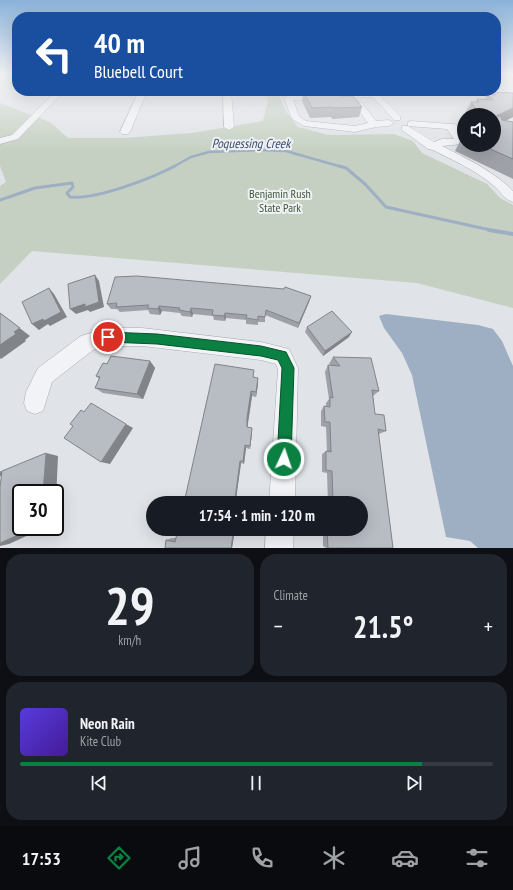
<!DOCTYPE html>
<html lang="en">
<head>
<meta charset="utf-8">
<style>
	body { margin:0; font-family:"PT Sans Narrow",sans-serif; background:#20242c; color:#f1f3f6; height:100vh; display:flex; flex-direction:column; font-size:15px; white-space:nowrap }
	* { box-sizing:border-box; margin:0 }
	p { font-size:13px; color:#9ea1a6 }
	.icon { flex:none; width:22px; height:22px; fill:none; stroke:currentColor; stroke-width:2; stroke-linecap:round; stroke-linejoin:round }
	.map { position:relative; height:548px; overflow:hidden }
	.sheet { display:flex; flex-direction:column; gap:6px; padding:6px; background:#0d0f14; flex:1 }
	.sheet>* { flex:none }
	.guide { position:absolute; left:12px; top:12px; width:489px; height:84px; border-radius:16px; box-shadow:0 4px 16px #0002; background:#1a4fa0; color:#fff; overflow:hidden }
	.controls { position:absolute; left:457px; top:108px; display:grid; gap:8px }
	.controls a { display:grid; place-items:center; width:44px; height:44px; border-radius:50%; background:#171b24; box-shadow:0 4px 16px #0002; font-size:20px }
	.speed { position:absolute; left:12px; top:484px; display:flex; gap:8px; font-size:20px; font-weight:700; text-align:center }
	.speed>* { display:grid; place-content:center; width:52px; height:52px; border-radius:50%; background:#171b24; box-shadow:0 4px 16px #0002; line-height:1 }
	.speed .limit { border:2px solid #111; border-radius:6px; background:#fff; color:#111 }
	.pin { position:absolute; display:grid; place-items:center; width:34px; height:34px; color:#fff; margin:-17px; border:2px solid #fff; border-radius:50%; box-shadow:0 1px 4px #0007 }
	.me { position:absolute; width:44px; margin:-22px; rotate:3deg; stroke-linejoin:round; filter:drop-shadow(0 0 3px #0008) }
	.turn { display:flex; align-items:center; gap:14px; height:84px; padding:0 16px; font-size:18px }
	.turn .icon { width:52px; height:52px; stroke-width:2.5 }
	.turn b { display:block; font-size:28px; line-height:34px }
	.big { font-size:30px; font-weight:600; line-height:1.1 }
	.sheet .card { flex:1; display:flex; flex-direction:column; justify-content:center; gap:6px; min-width:0; padding:0 14px; border-radius:16px; background:#20242c }
	.sheet .dial { align-items:center; gap:0 }
	.dial b { font-size:52px; line-height:1 }
	.song { display:flex; align-items:center; gap:12px }
	.cover { width:48px; height:48px; border-radius:6px; background:linear-gradient(135deg,hsl(250 70% 55%),hsl(260 70% 35%)) }
	.played { height:4px; border-radius:2px; background:linear-gradient(90deg,#0b8043 85%,#363941 85%) }
	.keys { display:flex; justify-content:space-around; direction:ltr }
	.heat { display:flex; justify-content:space-between; align-items:center; font-size:22px; direction:ltr }
	.sheet .tiles { flex:1; display:grid; gap:6px; grid-template-columns:1fr 1fr }
	.card:last-child { grid-column:span 2 }
	.trip { position:absolute; left:146px; top:496px; width:222px; height:40px; border-radius:20px; background:#171b24; box-shadow:0 4px 16px #0002; font-weight:600; line-height:40px; text-align:center }
	.tabs { display:flex; height:64px; justify-content:space-around; align-items:center; background:#090b0e; color:#9ea1a6 }
	.tabs .icon { width:28px; height:28px }
	.tabs .on { color:#0b8043 }
	.tabs b { font-size:18px; color:#f1f3f6 }
	.map>svg:first-child { display:block }
	.green { fill:#c5d0c2 }
	.water { fill:#9fafc3 }
	.lines { fill:none; stroke-linecap:round; stroke-linejoin:round }
	.stream-far2 { stroke:#9fafc3; stroke-width:2.5 }
	.stream-far1 { stroke:#9fafc3; stroke-width:3 }
	.stream { stroke:#9fafc3; stroke-width:4 }
	.minor-casing { stroke:#a6aab1; stroke-width:1 }
	.minor { fill:#f2f3f6; fill-rule:evenodd }
	.wall { fill:#9ea2a8 }
	.shaded-wall { fill:#818488 }
	.building { fill:#b8bcc3; stroke:#818488 }
	.route { fill:#0b8043; stroke:#07532c }
	.labels { text-anchor:middle; dominant-baseline:central; stroke-width:4; stroke-linejoin:round; paint-order:stroke }
	.far-park-label { font-size:12px; fill:#3e5739; stroke:#eff1f5 }
	.far-water-label { font-size:13px; font-style:italic; fill:#394e6c; stroke:#eff1f5 }
</style>
</head>
<body>
<div class="map">
<svg width="513" height="548" viewBox="0 0 513 548">
	<rect width="100%" height="100%" fill="#e0e3e7"/>
	<path class="green" d="M 265,91 L 277,91 L 285,110 L 298,127 L 329,135 L 394,134 L 413,141 L 422,153 L 487,184 L 500,198 L 513,205 L 513,308 L 417,283 L 32,251 L 0,284 L 0,186 L 6,182 L 0,166 L 0,103 L 50,122 L 68,138 L 123,138 L 192,133 L 263,121 L 268,100 Z"/>
	<path class="water" d="M 386,314 L 478,325 L 493,329 L 502,341 L 513,366 L 513,548 L 478,548 L 470,541 L 446,537 L 412,375 L 402,353 L 384,328 L 379,316 Z"/>
	<g class="lines">
		<path class="stream-far2" d="M 173,167 L 191,157 L 209,152 L 261,150 L 286,151 L 342,167"/>
		<path class="stream-far1" d="M 339,166 L 346,168 L 365,184 L 386,207 L 495,231
			M 0,200 L 35,188 L 72,183 L 73,187 L 67,193 L 70,197 C 96,200 152,178 175,166"/>
		<path class="stream" d="M 489,230 L 513,234"/>
		<defs>
			<path id="minor" d="M 496,86 L 513,97 L 513,103 L 495,91 Z
				M 56,91 L 64,91 L 18,139 L 0,144 L 0,138 L 12,135 Z
				M 139,91 L 147,91 L 130,132 L 128,134 L 122,134 L 120,132 Z
				M 223,91 L 231,91 L 234,127 L 229,130 L 224,127 Z
				M 367,91 L 375,91 L 400,116 L 400,120 L 394,120 L 373,97 L 293,100 L 299,116 L 306,121 L 355,126 L 368,123 L 354,104 L 358,102 L 361,102 L 376,121 L 389,120 L 394,123 L 389,126 L 376,127 L 355,132 L 304,126 L 292,119 L 284,98 L 288,96 L 369,93 Z
				M 411,121 L 464,125 L 464,131 L 457,130 L 464,139 L 462,144 L 442,146 C 467,159 492,170 513,191 L 513,202 C 505,200 500,191 494,186 C 476,170 454,161 433,150 L 428,149 L 402,130 L 402,126 L 408,126 L 408,122 ZM 408,126 L 447,129 L 454,139 L 442,139 L 434,142 Z
				M 108,328 L 142,328 L 261,342 L 289,349 L 298,368 L 295,503 L 269,503 L 278,369 L 276,364 L 261,360 L 142,346 L 108,346 L 93,350 L 52,382 L 43,411 L 35,414 L 27,411 L 24,403 L 26,392 L 38,368 L 81,336 Z
				M 266,529 L 294,529 L 293,548 L 265,548 Z"/>
		</defs>
		<use href="#minor" class="minor-casing"/>
		<use href="#minor" class="minor"/>
	</g>
	<path class="wall" d="M 298,91 L 336,91 L 340,96 L 362,107 L 359,117 L 332,119 L 331,117 L 310,118 L 302,101 L 303,94 L 299,94 Z
		M 492,92 L 513,93 L 513,117 L 505,121 L 513,122 L 513,179 L 455,151 L 462,137 L 464,136 L 464,145 L 494,145 L 494,115 L 464,115 L 471,102 L 476,102 L 477,99 L 484,100 L 487,94 L 490,94 Z
		M 311,296 L 309,302 L 298,328 L 265,315 L 265,322 L 258,322 L 258,325 L 246,324 L 246,320 L 226,318 L 225,321 L 214,320 L 213,316 L 193,314 L 192,317 L 182,316 L 180,313 L 162,311 L 160,315 L 150,314 L 148,310 L 120,312 L 117,309 L 111,309 L 107,304 Z
		M 307,327 L 349,337 L 323,356 L 305,332 Z
		M 333,357 L 379,391 L 373,396 L 375,414 L 386,431 L 379,434 L 378,434 L 393,548 L 326,548 L 323,546 L 323,529 L 361,529 L 361,503 L 328,503 L 327,473 L 322,472 L 322,454 L 326,451 L 327,451 L 326,427 L 321,426 L 321,411 L 324,406 L 326,407 L 326,403 L 329,399 L 325,372 L 328,365 L 331,365 L 329,364 Z
		M 150,361 L 155,368 L 143,399 L 103,393 L 95,388 L 99,379 L 96,376 L 107,364 Z
		M 254,378 L 258,378 L 258,384 L 256,397 L 252,396 L 247,428 L 252,432 L 250,449 L 246,448 L 244,464 L 241,463 L 236,499 L 239,500 L 239,503 L 184,503 Z
		M 178,529 L 235,529 L 232,548 L 165,548 L 166,540 L 172,538 L 176,538 Z"/>
	<path class="shaded-wall" d="M 513,108 L 513,117 L 494,126 L 496,116 Z
		M 95,275 L 99,281 L 104,307 L 90,312 L 88,310 L 76,314 L 70,309 Z
		M 49,288 L 54,294 L 67,317 L 50,326 L 48,324 L 39,330 L 32,324 Z
		M 311,296 L 309,302 L 298,328 L 299,323 Z
		M 159,306 L 162,311 L 160,315 L 158,309 Z
		M 191,308 L 193,314 L 192,317 L 190,312 Z
		M 0,313 L 30,336 L 25,340 L 26,341 L 1,359 L 0,358 Z
		M 225,313 L 226,318 L 225,321 L 224,316 Z
		M 352,332 L 349,337 L 323,356 L 325,351 Z
		M 150,361 L 155,368 L 143,399 L 137,394 Z
		M 258,378 L 258,384 L 256,397 L 256,392 Z
		M 251,391 L 252,396 L 248,423 L 247,431 L 247,418 Z
		M 126,424 L 133,428 L 110,464 L 101,462 Z
		M 252,428 L 252,432 L 250,449 L 250,446 Z
		M 245,445 L 246,448 L 244,464 L 243,461 Z
		M 46,453 L 58,456 L 55,523 L 55,493 L 43,493 Z
		M 240,461 L 241,463 L 236,499 L 235,499 Z
		M 0,471 L 3,472 L 0,477 Z
		M 36,527 L 46,527 L 9,544 L 0,546 L 0,543 Z
		M 234,529 L 235,529 L 232,548 L 231,548 Z"/>
	<path class="building" d="M 303,91 L 336,91 L 340,96 L 353,96 L 362,107 L 334,108 L 333,107 L 312,108 Z
		M 492,92 L 513,93 L 513,108 L 496,116 L 501,117 L 502,120 L 513,122 L 513,159 L 481,145 L 494,145 L 494,115 L 480,115 L 471,102 L 479,102 L 477,99 L 493,100 L 487,94 L 496,95 Z
		M 95,275 L 99,302 L 85,307 L 85,304 L 70,309 L 68,284 Z
		M 137,276 L 284,289 L 285,287 L 311,296 L 299,323 L 266,310 L 265,317 L 258,316 L 258,320 L 246,318 L 247,315 L 225,313 L 224,316 L 212,315 L 213,310 L 191,308 L 190,312 L 179,310 L 180,308 L 159,306 L 158,309 L 147,308 L 149,305 L 116,307 L 117,303 L 107,304 L 115,277 Z
		M 49,288 L 61,312 L 44,321 L 43,319 L 32,324 L 22,302 Z
		M 332,311 L 352,332 L 325,351 L 307,327 Z
		M 0,313 L 20,328 L 14,332 L 16,334 L 0,345 Z
		M 111,356 L 150,361 L 137,394 L 95,388 L 100,377 L 96,376 L 103,363 L 107,364 Z
		M 333,357 L 371,358 L 379,391 L 372,390 L 375,414 L 384,415 L 386,431 L 378,429 L 393,548 L 328,548 L 327,529 L 361,529 L 361,503 L 333,503 L 332,471 L 326,470 L 326,451 L 331,452 L 330,422 L 325,422 L 324,406 L 330,407 L 330,397 L 333,398 L 328,365 L 340,366 Z
		M 215,364 L 254,370 L 253,377 L 258,378 L 256,392 L 251,391 L 247,418 L 247,427 L 252,428 L 250,446 L 245,445 L 243,461 L 240,461 L 235,499 L 238,499 L 237,503 L 184,503 Z
		M 91,403 L 126,424 L 101,462 L 64,438 L 73,426 L 70,424 L 81,410 L 84,412 Z
		M 46,453 L 43,493 L 21,493 L 21,527 L 36,527 L 0,543 L 0,487 L 2,471 Z
		M 178,529 L 234,529 L 231,548 L 165,548 L 166,540 L 175,542 Z"/>
	<linearGradient id="sky" x2="0" y2="1"><stop stop-color="#8bb2d9"/><stop offset="0.49" stop-color="#f1f2f4"/><stop offset="1" stop-color="#f1f2f4" stop-opacity="0"/></linearGradient>
	<rect width="513" height="152" fill="url(#sky)"/>
	<path class="route" d="M 108,332 L 157,334 L 261,346 L 286,352 L 294,368 L 291,459 L 289,464 L 284,466 L 279,464 L 277,459 L 282,368 L 278,360 L 261,356 L 157,344 L 108,342 L 105,340 L 103,337 L 105,333 Z"/>
	<g class="labels">
		<g class="far-park-label">
			<text x="280" y="193">Benjamin Rush<tspan x="280" dy="14">State Park</tspan></text>
		</g>
		<g class="far-water-label">
			<text x="251" y="143">Poquessing Creek</text>
		</g>
	</g>
</svg>
<div class="controls">
<a><svg class="icon" aria-label="sound" viewBox="0 0 24 24"><path d="M4 9h4l5-4v14l-5-4H4zM17 9q2 3 0 6"/></svg></a>
</div>
<div class="speed"><div class="limit">30</div></div>
<div class="pin" style="left:108px;top:337px;background:#d93025"><svg class="icon" aria-label="arrive" viewBox="0 0 24 24"><path d="M6 21V4h12l-3 4 3 4H6"/></svg></div>
<svg class="me" style="left:284px;top:459px" viewBox="-20 -20 40 40"><circle r="17" fill="#0b8043" stroke="#fff" stroke-width="3"/><path d="M0-11L8 9 0 5-8 9z" fill="#fff"/></svg>
<div class="trip">17:54 · 1 min · 120 m</div>
<div class="guide">
<div class="turn"><svg class="icon" aria-label="left" viewBox="0 0 24 24"><path d="M17 20v-9H6M10 6l-5 5 5 5"/></svg><div><b>40 m</b>Bluebell Court</div></div>
</div>
</div>
<section class="sheet">
<div class="tiles">
<div class="card dial"><b>29</b><p>km/h</p></div>
<div class="card"><p>Climate</p>
<div class="heat"><a>−</a><b class="big">21.5°</b><a>+</a></div>
</div>
<div class="card">
<div class="song"><i class="cover"></i><div><b>Neon Rain</b><p>Kite Club</p></div></div>
<div class="played"></div>
<div class="keys"><svg class="icon" aria-label="previous" viewBox="0 0 24 24"><path d="M18 5L8 12l10 7zM5 5v14"/></svg><svg class="icon" aria-label="pause" viewBox="0 0 24 24"><path d="M8 5v14M16 5v14"/></svg><svg class="icon" aria-label="next" viewBox="0 0 24 24"><path d="M6 5l10 7-10 7zM19 5v14"/></svg></div>
</div>
</div>
</section>
<nav class="tabs">
<b>17:53</b>
<svg class="icon on" aria-label="directions" viewBox="0 0 24 24"><path d="M12 3l9 9-9 9-9-9zM9 14v-3h6M13 9l2 2-2 2"/></svg>
<svg class="icon" aria-label="music" viewBox="0 0 24 24"><path d="M9 18V5l10-2v13"/><circle cx="6" cy="18" r="3"/><circle cx="16" cy="16" r="3"/></svg>
<svg class="icon" aria-label="phone" viewBox="0 0 24 24"><path d="M5 4h4l2 5-3 2q2 4 5 5l2-3 5 2v4C11 20 4 13 5 4z"/></svg>
<svg class="icon" aria-label="climate" viewBox="0 0 24 24"><path d="M12 3v18M4 7l16 10M4 17L20 7"/></svg>
<svg class="icon" aria-label="car" viewBox="0 0 24 24"><path d="M5 17H2v-5l4-1 3-4h7l3 4 3 1v5h-3M9 17h6M6 11h13"/><circle cx="7" cy="17" r="2"/><circle cx="17" cy="17" r="2"/></svg>
<svg class="icon" aria-label="filters" viewBox="0 0 24 24"><path d="M4 7h16M4 17h16"/><circle cx="9" cy="7" r="2"/><circle cx="15" cy="17" r="2"/></svg>
</nav>
</body>
</html>
